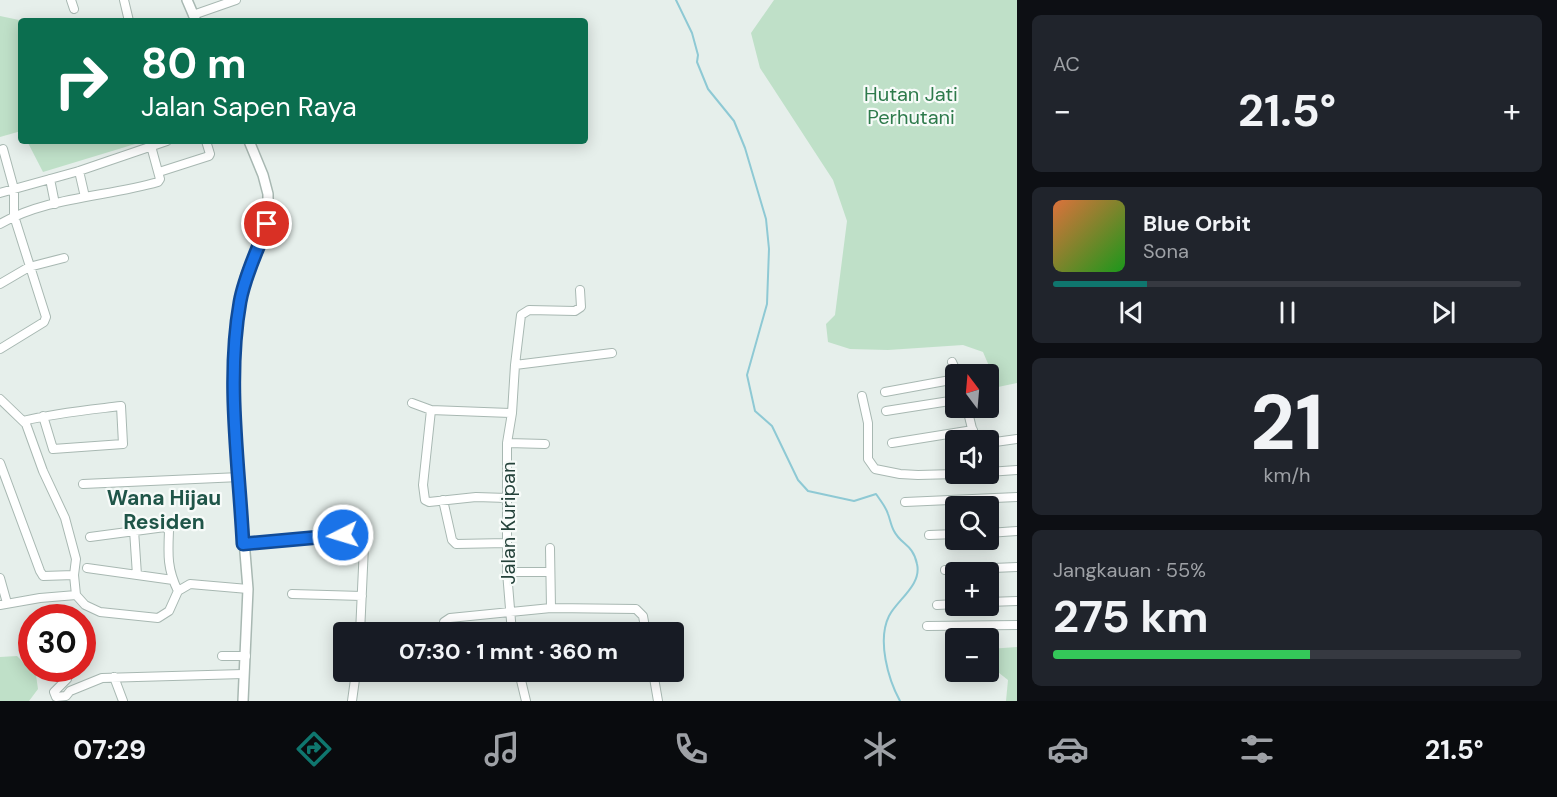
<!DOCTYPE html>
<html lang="id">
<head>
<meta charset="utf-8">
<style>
	body { margin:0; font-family:"DM Sans",sans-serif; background:#20242c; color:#f1f3f6; height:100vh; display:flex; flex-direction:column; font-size:22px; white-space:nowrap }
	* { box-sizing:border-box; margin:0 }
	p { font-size:20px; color:#9ea1a6 }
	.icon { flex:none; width:33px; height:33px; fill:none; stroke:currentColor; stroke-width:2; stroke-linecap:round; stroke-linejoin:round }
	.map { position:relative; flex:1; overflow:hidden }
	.drawer { display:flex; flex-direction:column; gap:15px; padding:15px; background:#0d0f14; width:540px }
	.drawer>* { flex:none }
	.hud { position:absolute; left:18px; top:18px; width:570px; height:126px; border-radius:6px; box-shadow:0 3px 15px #0003; background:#0b6e4f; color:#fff; overflow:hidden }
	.needle { width:39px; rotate:344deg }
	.fabs { position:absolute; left:945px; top:364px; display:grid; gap:12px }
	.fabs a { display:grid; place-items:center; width:54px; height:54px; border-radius:6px; background:#171b24; box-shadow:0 3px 15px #0003; font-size:30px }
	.speed { position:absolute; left:18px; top:604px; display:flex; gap:12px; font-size:30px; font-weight:700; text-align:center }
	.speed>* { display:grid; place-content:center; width:78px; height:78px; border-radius:50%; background:#171b24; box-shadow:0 3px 15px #0003; line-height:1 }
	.speed .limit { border:9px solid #d22; background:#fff; color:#111 }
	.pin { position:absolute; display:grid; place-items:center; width:51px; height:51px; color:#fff; margin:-26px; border:3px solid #fff; border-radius:50%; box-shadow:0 2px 6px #0007 }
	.me { position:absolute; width:66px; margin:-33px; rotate:265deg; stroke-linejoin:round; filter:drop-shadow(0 0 4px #0008) }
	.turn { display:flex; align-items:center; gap:21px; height:126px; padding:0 24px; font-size:27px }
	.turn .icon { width:78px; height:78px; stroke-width:2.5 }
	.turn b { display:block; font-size:42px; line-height:51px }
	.big { font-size:45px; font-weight:700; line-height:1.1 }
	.drawer .card { flex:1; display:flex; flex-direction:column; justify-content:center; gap:9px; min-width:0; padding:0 21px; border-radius:9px; background:#20242c }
	.drawer .dial { align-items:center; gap:0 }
	.dial b { font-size:78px; line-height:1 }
	.song { display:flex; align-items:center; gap:18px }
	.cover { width:72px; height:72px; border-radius:9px; background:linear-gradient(135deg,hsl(20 70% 55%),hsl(120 70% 35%)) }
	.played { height:6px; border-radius:3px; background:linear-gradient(90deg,#0f766e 20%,#363941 20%) }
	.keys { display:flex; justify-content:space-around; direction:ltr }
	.heat { display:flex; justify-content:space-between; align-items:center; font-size:33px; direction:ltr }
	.charge { height:9px; border-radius:4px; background:linear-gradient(90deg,#34c759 55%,#363941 0) }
	.trip { position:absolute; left:333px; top:622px; width:351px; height:60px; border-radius:6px; background:#171b24; box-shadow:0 3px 15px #0003; font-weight:700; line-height:60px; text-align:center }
	.dock { display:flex; height:96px; justify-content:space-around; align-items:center; background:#090b0e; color:#9ea1a6 }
	.dock .icon { width:42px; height:42px }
	.dock .on { color:#0f766e }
	.dock b { font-size:27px; color:#f1f3f6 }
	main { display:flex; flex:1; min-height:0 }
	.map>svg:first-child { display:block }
	.green { fill:#bfe0c8 }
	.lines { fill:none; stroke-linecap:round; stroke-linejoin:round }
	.stream { stroke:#8ec9d4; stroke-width:2 }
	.minor-casing { stroke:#a8b8b2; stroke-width:10 }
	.tertiary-casing { stroke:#a8b8b2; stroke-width:12 }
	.minor { stroke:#fff; stroke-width:8 }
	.tertiary { stroke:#fff; stroke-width:9 }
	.route-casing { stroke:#114b97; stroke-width:15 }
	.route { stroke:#1a73e8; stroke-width:10 }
	.labels { text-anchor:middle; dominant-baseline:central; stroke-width:4.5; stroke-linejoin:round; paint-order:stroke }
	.park-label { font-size:20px; fill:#2d7a4b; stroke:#f7fbf9 }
	.street-label { font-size:20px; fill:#24423a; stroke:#f7fbf9 }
	.neighbourhood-label { font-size:21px; font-weight:bold; fill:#1f5548; stroke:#f7fbf9 }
</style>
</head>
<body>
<main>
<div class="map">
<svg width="1017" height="701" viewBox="0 0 1017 701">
	<rect width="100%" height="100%" fill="#e6efeb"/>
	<path class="green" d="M 774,0 L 1017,0 L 1017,383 L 998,387 L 983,352 L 963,345 L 888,350 L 850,349 L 828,342 L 826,324 L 835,315 L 847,221 L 833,180 L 760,68 L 751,33 Z
		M 0,16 L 24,21 L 21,21 L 21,131 L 0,137 Z
		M 27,141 L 145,141 L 43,172 Z
		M 1017,647 L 1017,701 L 1006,701 L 1008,680 L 989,665 L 989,649 Z
		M 17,656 L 36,675 L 38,689 L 29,701 L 0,701 L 0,657 Z"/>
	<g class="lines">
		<path class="stream" d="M 676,0 L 692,33 L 698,55 L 697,62 L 708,89 L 734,121 L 745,148 L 766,219 L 769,249 L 767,304 L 747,375 L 755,411 L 772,426 L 798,480 L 808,491 L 854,501 L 876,494 C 880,500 886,507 888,514 C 890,519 891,526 894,531 C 901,545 913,544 917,564 C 922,585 897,600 889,616 C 877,640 888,679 900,701"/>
		<defs>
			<path id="minor" d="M 71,0 L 74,9
				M 124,0 L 129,21
				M 193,15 L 236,0
				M 79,171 L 85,197
				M 159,172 L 209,156 L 210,154 L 206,141
				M 50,179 L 55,204
				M 0,193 L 79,171 L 167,141
				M 0,224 C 47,197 106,197 158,182 L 160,179 L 151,146
				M 0,284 L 29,267 L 64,258
				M 0,349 L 44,322 L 46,317 L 14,216 L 14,189 L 3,149
				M 952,362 L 958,375
				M 515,365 L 612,353
				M 885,392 L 956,379
				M 862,396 L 868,423 L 868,459 L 875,469 L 900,474 L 918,475 L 956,474
				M 0,399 L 26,424 L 43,471 L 65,518 L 76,559 L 74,575 L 76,595 L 85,605 L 100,612 L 158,618 L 169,611 L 178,591 L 190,584 L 248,589
				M 412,403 L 431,410 L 512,413
				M 967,408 L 975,441
				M 431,410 L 423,485 L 425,500 L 429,502 L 476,497 L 507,498
				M 886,411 L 956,400
				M 23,421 C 55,413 88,410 121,406 L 123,444 L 53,449 L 43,416
				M 507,443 L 545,444
				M 892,443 L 973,430
				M 988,443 L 1017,439
				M 0,463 L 40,571 L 43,576 L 74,575
				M 988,472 L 1017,470
				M 83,484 L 240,477
				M 443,500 L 452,540 L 456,544 L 507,543
				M 905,502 L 1017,497
				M 134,530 L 137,575
				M 988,533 L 1017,531
				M 929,535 L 956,534
				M 90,537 L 165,527 L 169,531 C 168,554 167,569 178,591
				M 243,544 L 343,535
				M 550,548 L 551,608 L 636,609 L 643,616 L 646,633
				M 87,568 L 173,580
				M 945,570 L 1017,567
				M 507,572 L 549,572
				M 0,578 L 7,603
				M 292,594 L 362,596
				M 988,602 L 1017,601
				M 0,605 L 40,598 L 76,595
				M 937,605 L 956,604
				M 927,626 L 1017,625
				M 360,633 L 364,546
				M 443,633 L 444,622 L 450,618 L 551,608
				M 512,633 L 507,572 L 507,443 L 512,413 L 515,365 L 521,315 L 529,310 L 575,311 L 581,307 L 580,290
				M 222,656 L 246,656
				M 63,669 L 67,679 L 54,692 L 56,697 L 66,696 L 70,691 L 102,678 L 243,674
				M 519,672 L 526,701
				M 653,672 L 658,701
				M 114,677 L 123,701
				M 352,701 L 356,672"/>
			<path id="tertiary" d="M 187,0 L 196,21
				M 243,701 L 248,589 L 237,454 L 234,390 L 234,345 L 240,302 L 246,275 L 267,224 L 268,210 L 268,194 L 263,175 L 249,141"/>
		</defs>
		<use href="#minor" class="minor-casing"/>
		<use href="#tertiary" class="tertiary-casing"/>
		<use href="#minor" class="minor"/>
		<use href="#tertiary" class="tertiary"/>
	</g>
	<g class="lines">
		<defs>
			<path id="route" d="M 267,224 C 258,250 245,274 240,302 C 226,381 239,464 243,544 L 343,535"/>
		</defs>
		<use href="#route" class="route-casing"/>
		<use href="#route" class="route"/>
	</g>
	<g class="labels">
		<g class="park-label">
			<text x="911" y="94">Hutan Jati<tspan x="911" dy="23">Perhutani</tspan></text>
		</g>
		<g class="street-label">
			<text transform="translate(508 523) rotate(-90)">Jalan Kuripan</text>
		</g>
		<g class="neighbourhood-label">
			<text x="164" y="498">Wana Hijau<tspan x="164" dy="24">Residen</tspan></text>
		</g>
	</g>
</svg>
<div class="fabs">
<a><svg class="needle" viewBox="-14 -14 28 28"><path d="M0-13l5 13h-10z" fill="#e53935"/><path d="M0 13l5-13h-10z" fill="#9ea1a6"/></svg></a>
<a><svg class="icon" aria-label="sound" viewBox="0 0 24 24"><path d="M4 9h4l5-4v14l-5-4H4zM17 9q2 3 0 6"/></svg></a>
<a><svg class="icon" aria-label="search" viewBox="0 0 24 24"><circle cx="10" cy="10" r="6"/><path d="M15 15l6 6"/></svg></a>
<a>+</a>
<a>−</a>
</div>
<div class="speed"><div class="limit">30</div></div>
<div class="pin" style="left:267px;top:224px;background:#d93025"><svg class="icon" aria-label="arrive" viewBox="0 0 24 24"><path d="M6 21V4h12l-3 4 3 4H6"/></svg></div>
<svg class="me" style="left:343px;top:535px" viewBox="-20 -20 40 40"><circle r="17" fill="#1a73e8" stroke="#fff" stroke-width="3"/><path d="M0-11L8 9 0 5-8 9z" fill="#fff"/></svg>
<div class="trip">07:30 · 1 mnt · 360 m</div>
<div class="hud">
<div class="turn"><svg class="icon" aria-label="right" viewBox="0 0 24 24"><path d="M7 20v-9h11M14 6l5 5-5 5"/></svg><div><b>80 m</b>Jalan Sapen Raya</div></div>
</div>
</div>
<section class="drawer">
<div class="card"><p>AC</p>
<div class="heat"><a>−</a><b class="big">21.5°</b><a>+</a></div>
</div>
<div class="card">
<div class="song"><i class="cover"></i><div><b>Blue Orbit</b><p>Sona</p></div></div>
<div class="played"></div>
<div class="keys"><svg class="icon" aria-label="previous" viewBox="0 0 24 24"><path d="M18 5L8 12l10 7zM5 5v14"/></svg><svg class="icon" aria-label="pause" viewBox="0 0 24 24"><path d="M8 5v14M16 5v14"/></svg><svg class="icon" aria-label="next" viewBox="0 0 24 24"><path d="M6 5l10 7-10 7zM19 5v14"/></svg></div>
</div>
<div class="card dial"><b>21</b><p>km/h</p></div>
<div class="card"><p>Jangkauan · 55%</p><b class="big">275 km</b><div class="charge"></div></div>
</section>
</main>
<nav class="dock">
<b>07:29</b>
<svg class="icon on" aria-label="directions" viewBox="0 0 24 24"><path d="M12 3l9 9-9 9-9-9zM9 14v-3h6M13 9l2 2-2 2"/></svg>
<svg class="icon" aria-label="music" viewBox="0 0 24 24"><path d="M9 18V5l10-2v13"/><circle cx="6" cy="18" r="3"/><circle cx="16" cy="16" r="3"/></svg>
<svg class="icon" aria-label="phone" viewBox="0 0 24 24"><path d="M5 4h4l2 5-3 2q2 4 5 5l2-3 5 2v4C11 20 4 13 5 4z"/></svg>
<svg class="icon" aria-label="climate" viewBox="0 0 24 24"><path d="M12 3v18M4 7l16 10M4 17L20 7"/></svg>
<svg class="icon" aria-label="car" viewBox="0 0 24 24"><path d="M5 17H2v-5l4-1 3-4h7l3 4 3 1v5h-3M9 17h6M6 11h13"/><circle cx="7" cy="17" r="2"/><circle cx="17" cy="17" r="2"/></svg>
<svg class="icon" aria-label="filters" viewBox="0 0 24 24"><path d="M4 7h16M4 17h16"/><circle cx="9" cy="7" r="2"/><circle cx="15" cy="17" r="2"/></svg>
<b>21.5°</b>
</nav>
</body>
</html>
